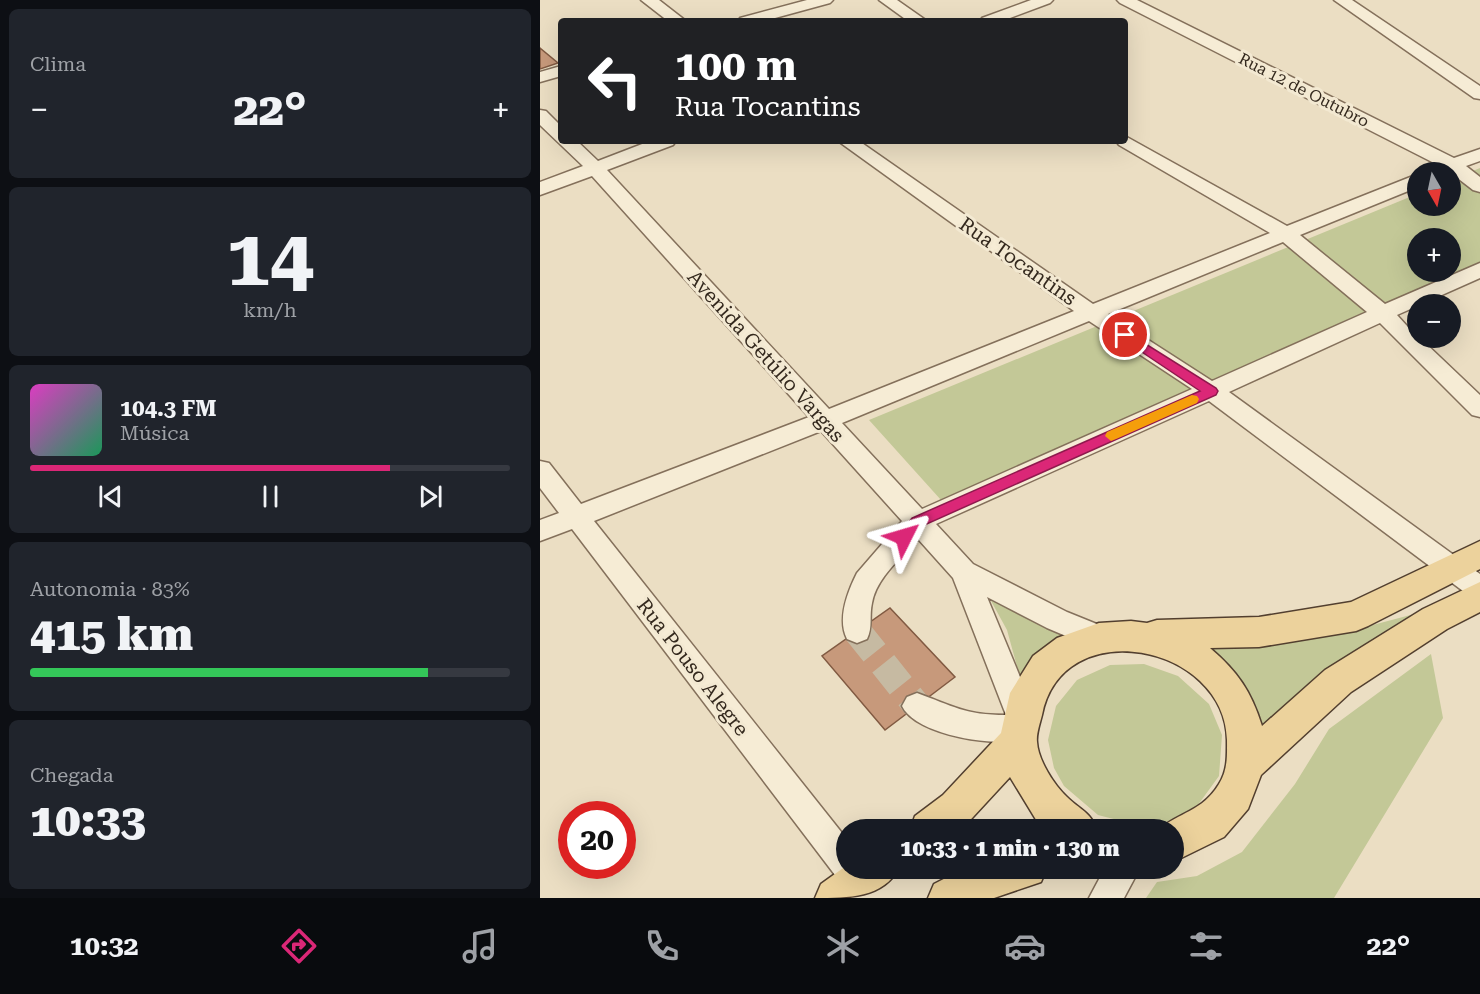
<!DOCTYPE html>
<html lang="pt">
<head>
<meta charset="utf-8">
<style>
	body { margin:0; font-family:"Roboto Serif",serif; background:#20242c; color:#f1f3f6; height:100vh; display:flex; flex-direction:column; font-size:22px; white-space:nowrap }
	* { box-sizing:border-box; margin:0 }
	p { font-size:20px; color:#9ea1a6 }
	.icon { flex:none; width:33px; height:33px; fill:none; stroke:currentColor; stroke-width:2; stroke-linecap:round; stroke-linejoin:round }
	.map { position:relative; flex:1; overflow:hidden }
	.drawer { display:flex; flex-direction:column; gap:9px; padding:9px; background:#0d0f14; width:540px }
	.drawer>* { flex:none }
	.top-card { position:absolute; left:18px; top:18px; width:570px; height:126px; border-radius:6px; box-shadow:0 6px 24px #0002; background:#202124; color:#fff; overflow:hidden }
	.needle { width:39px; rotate:171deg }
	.buttons { position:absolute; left:867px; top:162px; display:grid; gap:12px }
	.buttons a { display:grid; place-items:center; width:54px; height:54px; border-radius:50%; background:#171b24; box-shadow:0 6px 24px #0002; font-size:30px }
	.speed { position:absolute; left:18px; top:801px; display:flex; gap:12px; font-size:30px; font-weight:700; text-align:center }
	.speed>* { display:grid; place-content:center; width:78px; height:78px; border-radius:50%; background:#171b24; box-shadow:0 6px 24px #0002; line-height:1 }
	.speed .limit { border:9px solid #d22; background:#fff; color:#111 }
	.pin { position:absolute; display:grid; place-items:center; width:51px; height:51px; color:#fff; margin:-26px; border:3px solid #fff; border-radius:50%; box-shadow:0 2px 6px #0007 }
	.me { position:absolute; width:66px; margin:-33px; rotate:50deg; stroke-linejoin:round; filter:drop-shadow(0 0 4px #0008) }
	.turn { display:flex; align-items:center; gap:21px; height:126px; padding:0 18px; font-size:27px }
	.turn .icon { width:78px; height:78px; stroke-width:2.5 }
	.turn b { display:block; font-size:42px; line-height:51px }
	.big { font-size:45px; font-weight:800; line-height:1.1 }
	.drawer .widget { flex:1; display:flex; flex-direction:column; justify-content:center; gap:9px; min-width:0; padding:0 21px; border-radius:9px; background:#20242c }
	.drawer .dial { align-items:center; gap:0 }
	.dial b { font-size:78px; line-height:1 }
	.song { display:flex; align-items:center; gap:18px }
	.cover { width:72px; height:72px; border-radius:9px; background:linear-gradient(135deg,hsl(310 70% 55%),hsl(150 70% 35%)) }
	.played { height:6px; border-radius:3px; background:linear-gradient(90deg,#db2777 75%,#363941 75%) }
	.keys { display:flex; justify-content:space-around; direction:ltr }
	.heat { display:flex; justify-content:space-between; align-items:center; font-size:33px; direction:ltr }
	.charge { height:9px; border-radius:4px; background:linear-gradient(90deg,#34c759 83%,#363941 0) }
	.trip { position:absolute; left:296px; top:819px; width:348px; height:60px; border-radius:30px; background:#171b24; box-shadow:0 6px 24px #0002; font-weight:800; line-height:60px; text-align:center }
	.menu { display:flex; height:96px; justify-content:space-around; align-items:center; background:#090b0e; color:#9ea1a6 }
	.menu .icon { width:42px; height:42px }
	.menu .on { color:#db2777 }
	.menu b { font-size:27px; color:#f1f3f6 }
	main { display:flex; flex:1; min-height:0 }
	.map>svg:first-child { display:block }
	.green { fill:#c3c897; fill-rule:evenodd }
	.building { fill:#c7997b; stroke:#815a42; stroke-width:1.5 }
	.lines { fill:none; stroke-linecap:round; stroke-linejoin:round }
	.minor-tunnel { stroke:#c6baa2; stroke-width:28; stroke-dasharray:28 14; stroke-linecap:butt }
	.minor-casing { stroke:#84705b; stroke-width:3 }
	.major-casing { stroke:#523f2f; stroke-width:3 }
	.minor { fill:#f6ecd5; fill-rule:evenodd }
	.major { fill:#ecd29c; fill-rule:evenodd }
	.route { fill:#db2777; stroke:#8e194d; stroke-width:1.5 }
	.slow { fill:#f59e0b }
	.labels { text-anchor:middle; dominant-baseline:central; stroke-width:6; stroke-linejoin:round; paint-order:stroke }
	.far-street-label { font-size:16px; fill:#34291e; stroke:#f3e9d2 }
	.street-label { font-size:20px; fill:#34291e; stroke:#f3e9d2 }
</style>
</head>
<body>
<main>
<section class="drawer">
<div class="widget"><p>Clima</p>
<div class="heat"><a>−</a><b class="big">22°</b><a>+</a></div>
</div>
<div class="widget dial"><b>14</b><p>km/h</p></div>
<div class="widget">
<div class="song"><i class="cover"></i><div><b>104.3 FM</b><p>Música</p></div></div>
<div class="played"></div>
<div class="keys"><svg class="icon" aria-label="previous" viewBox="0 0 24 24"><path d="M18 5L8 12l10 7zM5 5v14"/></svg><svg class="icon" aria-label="pause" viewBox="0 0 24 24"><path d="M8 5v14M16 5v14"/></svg><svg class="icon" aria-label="next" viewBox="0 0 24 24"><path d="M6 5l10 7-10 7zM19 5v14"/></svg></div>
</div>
<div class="widget"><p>Autonomia · 83%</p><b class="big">415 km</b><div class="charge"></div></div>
<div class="widget"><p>Chegada</p><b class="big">10:33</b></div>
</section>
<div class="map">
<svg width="940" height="898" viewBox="0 0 940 898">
	<rect width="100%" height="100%" fill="#ebdec3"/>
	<path class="green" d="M 940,168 L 940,263 L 401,500 L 329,420 L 877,194 L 878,206 L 910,206 L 911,180 ZM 878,238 L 910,238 L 910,272 L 878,272 Z
		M 450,599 L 535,637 L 483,688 L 467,630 Z
		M 878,613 L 726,733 L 707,694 L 659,648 L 795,635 Z
		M 891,654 L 903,718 L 794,898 L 606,898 L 617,882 L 657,876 L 702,852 L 755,784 L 789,729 Z
		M 604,664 L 638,676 L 669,704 L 682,735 L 679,776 L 655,809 L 636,820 L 601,826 L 558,815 L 524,786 L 514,768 L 508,740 L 516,706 L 537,680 L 570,665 Z"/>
	<path class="building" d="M 0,48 L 18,63 L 0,69 Z
		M 350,608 L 415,677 L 345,730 L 282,656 Z"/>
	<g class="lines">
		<path class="minor-tunnel" d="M 317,631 L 377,706"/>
		<defs>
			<path id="minor" d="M 101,0 L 119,0 L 146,21 L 128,21 Z
				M 267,0 L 293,0 L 290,3 L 224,21 L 198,21 L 200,18 Z
				M 339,0 L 357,0 L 387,21 L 368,21 Z
				M 491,0 L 513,0 L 510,3 L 462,21 L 440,21 L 442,18 Z
				M 577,0 L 597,0 L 914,158 L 940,149 L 940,161 L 926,166 L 940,177 L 940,192 L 933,190 L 911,173 L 893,172 L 892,170 L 898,165 L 580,3 Z
				M 794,0 L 812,0 L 940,86 L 940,99 L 934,98 Z
				M 21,66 L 21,76 L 0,82 L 0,72 Z
				M 0,110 L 6,111 L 21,126 L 21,141 L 37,141 L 58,161 L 110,141 L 136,141 L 133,145 L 67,170 L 289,409 L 534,311 L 298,141 L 319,141 L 553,304 L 730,233 L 579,145 L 576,141 L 585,141 L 585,136 L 747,226 L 878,174 L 878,187 L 760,235 L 845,304 L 940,263 L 940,278 L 857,315 L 878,338 L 880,338 L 940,395 L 940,417 L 932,415 L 840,323 L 689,392 L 940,574 L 940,600 L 931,597 L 669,401 L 396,524 L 433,564 L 527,612 L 569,629 L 573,638 L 569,647 L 559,650 L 507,628 L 447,597 L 497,718 L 490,738 C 461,749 376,736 362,706 L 367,697 L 377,693 C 413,706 425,715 466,715 L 413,578 L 378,539 C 362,557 336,578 332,603 C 329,616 333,627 327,639 L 317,643 L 307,639 C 297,619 307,593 317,573 L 362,521 L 281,431 L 54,521 L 306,838 L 306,868 L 320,868 L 317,875 L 306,880 L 295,875 L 32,529 L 0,541 L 0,520 L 19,513 L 0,488 L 0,461 L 9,463 L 41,504 L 269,417 L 52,176 L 0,195 L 0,182 L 43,166 L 0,125 ZM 743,242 L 827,312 L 672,381 L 568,314 ZM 549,321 L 652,389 L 382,509 L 302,423 Z
				M 565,868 L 600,868 L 584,898 L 549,898 Z"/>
			<path id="major" d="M 940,541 L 940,569 L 828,626 L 816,631 L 719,647 L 670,648 C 698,672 711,691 722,726 L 785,670 L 883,609 L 940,582 L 940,612 L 907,629 L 811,692 L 721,775 L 708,809 L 684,837 L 633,862 L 633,830 L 618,830 C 639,812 662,812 679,784 C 688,770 687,755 687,740 C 685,644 522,612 502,715 C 500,723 496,734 497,742 C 498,760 514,785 527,797 C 540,810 550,811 557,830 L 506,830 L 498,823 L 470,777 L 421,830 L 370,830 L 375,816 L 403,795 L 461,733 L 470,693 L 493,656 L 517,638 L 559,623 L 591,621 L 607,623 L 617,620 L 719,617 L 811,602 Z
				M 306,866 L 306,868 L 359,868 C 343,898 309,898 275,898 L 281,884 Z
				M 425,868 L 507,868 L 501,882 L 454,898 L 388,898 L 394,884 Z"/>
		</defs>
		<use href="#minor" class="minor-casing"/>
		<use href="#major" class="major-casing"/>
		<use href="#minor" class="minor"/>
		<use href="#major" class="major"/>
	</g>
	<path class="route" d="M 585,331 L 676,388 L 678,391 L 676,395 L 382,526 L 370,541 L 359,541 L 357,537 L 372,518 L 660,391 L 581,338 L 579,335 L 581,332 Z"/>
	<path class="slow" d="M 652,395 L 657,396 L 659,399 L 657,403 L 576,439 L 571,441 L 565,436 L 567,432 Z"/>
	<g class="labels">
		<g class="far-street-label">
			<text transform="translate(764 90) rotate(27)">Rua 12 de Outubro</text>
		</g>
		<g class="street-label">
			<text transform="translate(478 261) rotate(35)">Rua Tocantins</text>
			<text transform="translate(226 356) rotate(48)">Avenida Getúlio Vargas</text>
			<text transform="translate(153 667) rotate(52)">Rua Pouso Alegre</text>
		</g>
	</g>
</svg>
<div class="buttons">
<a><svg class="needle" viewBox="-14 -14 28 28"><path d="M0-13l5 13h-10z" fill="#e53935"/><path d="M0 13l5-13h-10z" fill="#9ea1a6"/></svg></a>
<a>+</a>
<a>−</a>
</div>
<div class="speed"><div class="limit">20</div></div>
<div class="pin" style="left:585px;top:335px;background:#d93025"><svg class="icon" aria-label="arrive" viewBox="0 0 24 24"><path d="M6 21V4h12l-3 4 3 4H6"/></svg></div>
<svg class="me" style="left:364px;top:537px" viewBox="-20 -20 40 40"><path d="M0-17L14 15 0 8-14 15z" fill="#db2777" stroke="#fff" stroke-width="4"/></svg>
<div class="trip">10:33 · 1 min · 130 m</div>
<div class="top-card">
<div class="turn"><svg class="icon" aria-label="left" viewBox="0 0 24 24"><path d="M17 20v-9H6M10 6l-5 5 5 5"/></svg><div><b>100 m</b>Rua Tocantins</div></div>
</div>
</div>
</main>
<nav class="menu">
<b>10:32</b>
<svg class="icon on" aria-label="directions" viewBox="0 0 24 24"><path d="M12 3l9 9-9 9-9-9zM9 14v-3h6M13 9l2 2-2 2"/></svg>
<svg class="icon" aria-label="music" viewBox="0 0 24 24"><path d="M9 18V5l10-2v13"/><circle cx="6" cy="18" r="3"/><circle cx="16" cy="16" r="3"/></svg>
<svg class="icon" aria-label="phone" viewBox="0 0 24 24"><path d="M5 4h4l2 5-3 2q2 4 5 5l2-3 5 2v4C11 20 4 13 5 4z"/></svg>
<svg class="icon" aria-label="climate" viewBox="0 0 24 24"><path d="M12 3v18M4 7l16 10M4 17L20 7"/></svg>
<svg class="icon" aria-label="car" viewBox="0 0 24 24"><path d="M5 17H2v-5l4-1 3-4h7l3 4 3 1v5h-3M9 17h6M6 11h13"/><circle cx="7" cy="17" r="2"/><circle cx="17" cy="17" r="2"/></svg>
<svg class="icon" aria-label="filters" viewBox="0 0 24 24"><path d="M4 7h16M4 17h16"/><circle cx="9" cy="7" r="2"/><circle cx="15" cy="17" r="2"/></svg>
<b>22°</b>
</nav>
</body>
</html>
